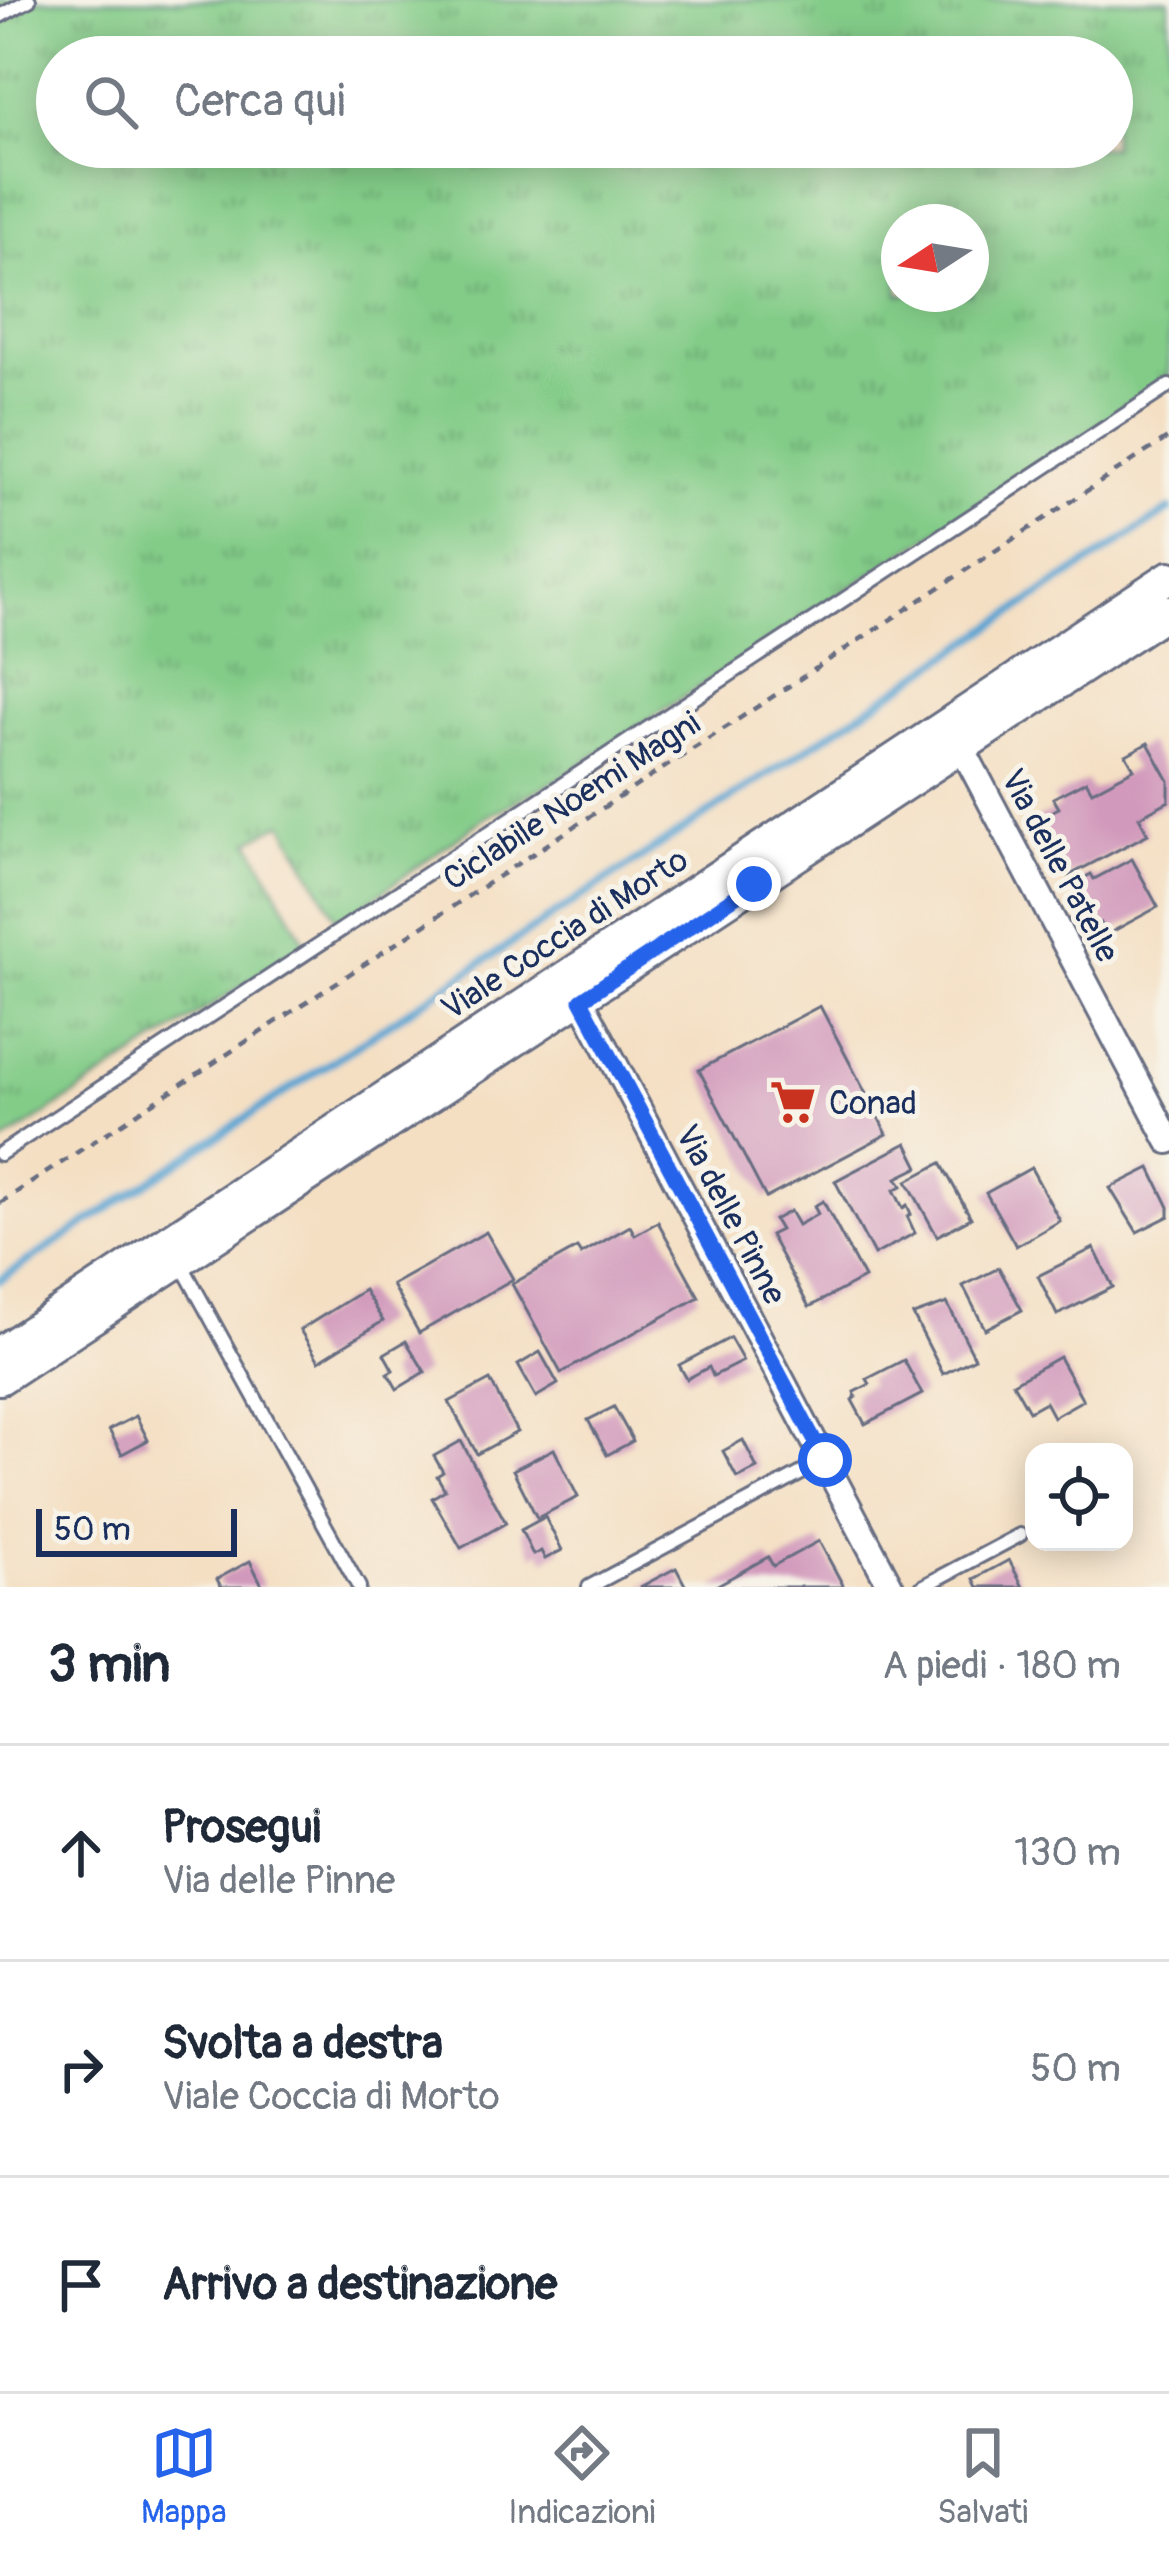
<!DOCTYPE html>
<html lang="it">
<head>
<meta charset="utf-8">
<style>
  :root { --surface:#fff; --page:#f6f6f7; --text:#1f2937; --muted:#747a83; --line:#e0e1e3; --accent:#2563eb }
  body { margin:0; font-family:Pangolin,sans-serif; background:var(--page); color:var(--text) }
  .controls { position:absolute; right:36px; bottom:36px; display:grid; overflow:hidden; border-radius:24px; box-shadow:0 6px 30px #0003 }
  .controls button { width:108px; height:108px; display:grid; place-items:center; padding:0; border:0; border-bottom:3px solid var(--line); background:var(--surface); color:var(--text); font:60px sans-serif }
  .compass { position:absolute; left:881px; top:204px; width:108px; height:108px; border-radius:50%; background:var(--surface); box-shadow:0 6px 30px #0003; rotate:258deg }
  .scale { position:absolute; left:36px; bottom:30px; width:201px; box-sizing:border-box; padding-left:12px; border:6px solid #1b2f5e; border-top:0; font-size:33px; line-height:42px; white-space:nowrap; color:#1b2f5e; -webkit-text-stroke:9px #f7f3e8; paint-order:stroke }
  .stop { position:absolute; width:36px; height:36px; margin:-27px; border:9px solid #2563eb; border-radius:50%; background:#fff }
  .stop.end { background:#2563eb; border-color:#fff; box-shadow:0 3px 12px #0008 }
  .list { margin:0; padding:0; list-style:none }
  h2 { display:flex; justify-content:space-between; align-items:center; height:156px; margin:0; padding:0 48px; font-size:51px }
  h2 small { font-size:39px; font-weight:400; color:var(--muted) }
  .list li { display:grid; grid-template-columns:78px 1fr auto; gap:36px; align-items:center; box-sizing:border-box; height:216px; padding:0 48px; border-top:3px solid var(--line) }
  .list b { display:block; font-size:45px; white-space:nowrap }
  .list p { margin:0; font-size:39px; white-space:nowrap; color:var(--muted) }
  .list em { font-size:39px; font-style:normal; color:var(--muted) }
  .icon { flex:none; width:66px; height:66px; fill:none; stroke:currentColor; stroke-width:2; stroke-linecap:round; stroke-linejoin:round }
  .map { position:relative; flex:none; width:1169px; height:1587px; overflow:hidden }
  .search { position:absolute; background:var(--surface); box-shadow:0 6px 30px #0003; left:36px; right:36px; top:36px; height:132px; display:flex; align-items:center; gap:30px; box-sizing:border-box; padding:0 42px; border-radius:66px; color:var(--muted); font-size:45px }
  .sheet { height:804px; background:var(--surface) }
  nav { display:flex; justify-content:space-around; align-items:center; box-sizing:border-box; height:168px; border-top:3px solid var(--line); background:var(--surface); font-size:33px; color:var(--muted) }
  nav a { display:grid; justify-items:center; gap:6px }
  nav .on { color:var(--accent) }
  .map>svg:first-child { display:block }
  .grass { fill:url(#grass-tufts); stroke:#4f7e73; stroke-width:3; fill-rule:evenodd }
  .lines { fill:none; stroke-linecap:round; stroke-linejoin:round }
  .stream { stroke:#5ba4d2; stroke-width:8 }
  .building { fill:#d199bb }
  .service-casing { stroke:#676d81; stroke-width:18 }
  .minor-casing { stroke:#676d81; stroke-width:30 }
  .tertiary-casing { stroke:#676d81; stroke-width:36 }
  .path { stroke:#676d81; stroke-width:4.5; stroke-dasharray:9 9; stroke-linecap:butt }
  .service { stroke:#fff; stroke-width:12 }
  .minor { stroke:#fff; stroke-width:24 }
  .tertiary { stroke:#fff; stroke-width:30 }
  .route { stroke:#2563eb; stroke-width:15 }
  .labels { text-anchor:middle; stroke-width:10; stroke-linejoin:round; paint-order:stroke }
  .street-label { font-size:33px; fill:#1b2f5e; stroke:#f7f3e8 }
  .poi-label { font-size:33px; fill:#1b2f5e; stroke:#f7f3e8; text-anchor:start }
</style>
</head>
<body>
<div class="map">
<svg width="1169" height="1587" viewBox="0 0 1169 1587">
  <defs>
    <pattern id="grass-tufts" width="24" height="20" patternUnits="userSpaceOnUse" patternTransform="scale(3)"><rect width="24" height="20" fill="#83cc88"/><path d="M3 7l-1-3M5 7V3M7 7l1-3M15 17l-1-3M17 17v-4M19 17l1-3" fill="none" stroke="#6aa672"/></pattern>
  </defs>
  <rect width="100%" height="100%" fill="#f7f3e8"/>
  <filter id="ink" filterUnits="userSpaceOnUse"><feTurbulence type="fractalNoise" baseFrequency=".00833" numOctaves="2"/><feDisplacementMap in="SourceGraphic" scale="24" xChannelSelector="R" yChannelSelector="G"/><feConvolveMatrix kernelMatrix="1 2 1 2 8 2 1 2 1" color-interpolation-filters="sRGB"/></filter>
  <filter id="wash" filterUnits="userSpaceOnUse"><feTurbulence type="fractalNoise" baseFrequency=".004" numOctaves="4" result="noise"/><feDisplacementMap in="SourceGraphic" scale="48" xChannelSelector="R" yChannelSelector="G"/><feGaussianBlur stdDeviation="2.7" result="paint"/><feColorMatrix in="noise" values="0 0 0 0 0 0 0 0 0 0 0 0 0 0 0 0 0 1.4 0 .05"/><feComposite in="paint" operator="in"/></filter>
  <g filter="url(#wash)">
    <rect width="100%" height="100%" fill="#f4dfc3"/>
    <!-- grass -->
    <path class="grass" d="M0 0H1169V379L557 780 486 817 339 923 283 823 250 841 306 944 0 1144ZM57 57H1112V147H57ZM899 222H971V294H899Z"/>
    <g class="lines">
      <!-- stream -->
      <polyline class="stream" points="0,1280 1169,510"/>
    </g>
    <g id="blocks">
      <!-- building -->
      <g class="building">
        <polygon points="1148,743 1169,781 1169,801 1139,817 1148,834 1068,876 1037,819 1059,808 1053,798 1086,781 1092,791 1134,769 1126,755"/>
        <polygon points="1132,859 1158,907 1106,935 1100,923 1093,927 1071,885 1091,874 1094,879"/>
        <polygon points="820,1006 887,1134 766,1198 699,1070"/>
        <polygon points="907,1143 919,1167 897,1178 902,1186 894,1190 903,1208 907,1205 911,1214 907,1216 915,1233 874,1255 835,1181"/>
        <polygon points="941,1163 971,1218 937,1236 907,1181"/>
        <polygon points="1031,1168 1060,1221 1016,1246 986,1193"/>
        <polygon points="1150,1168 1169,1207 1169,1216 1137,1232 1110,1188"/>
        <polygon points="823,1201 864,1278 809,1307 770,1235 780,1230 774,1220 790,1211 798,1225 818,1214 814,1206"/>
        <polygon points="658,1222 699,1297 561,1373 512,1284 577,1248 581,1254 630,1226 635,1235"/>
        <polygon points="486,1232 513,1279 419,1333 392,1285"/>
        <polygon points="1094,1248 1113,1287 1057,1315 1038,1276"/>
        <polygon points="999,1268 1022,1310 985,1329 963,1286"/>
        <polygon points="364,1290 383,1321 319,1361 300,1330"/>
        <polygon points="947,1303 975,1358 943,1374 913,1315"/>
        <polygon points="730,1338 743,1361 713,1376 709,1367 687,1379 679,1365"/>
        <polygon points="406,1341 425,1372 397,1389 388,1373 393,1370 384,1354"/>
        <polygon points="540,1352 558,1384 536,1397 518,1365"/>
        <polygon points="1059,1357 1083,1400 1053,1417 1045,1402 1029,1411 1013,1383"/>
        <polygon points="904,1360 922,1394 865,1424 852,1400 856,1397 854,1392 870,1384 867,1379"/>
        <polygon points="490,1380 517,1432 477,1454 449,1402"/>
        <polygon points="614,1407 633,1441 607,1455 588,1420"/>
        <polygon points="136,1416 148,1440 122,1454 109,1430"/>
        <polygon points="743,1440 757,1468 737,1478 723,1451"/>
        <polygon points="461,1441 506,1523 461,1548 432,1498 445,1490 437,1476 443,1472 434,1456"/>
        <polygon points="554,1449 578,1497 537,1518 513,1470"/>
        <polygon points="545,1517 562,1550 545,1559 541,1551 533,1555 521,1530"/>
        <polygon points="819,1541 844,1587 714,1587 768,1557 773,1566"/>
        <polygon points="1009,1560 1023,1587 978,1587 974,1579"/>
        <polygon points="250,1561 263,1587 221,1587 217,1579"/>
        <polygon points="676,1568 686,1587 640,1587"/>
      </g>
    </g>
  </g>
  <g filter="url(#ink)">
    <use href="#blocks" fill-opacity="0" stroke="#676d81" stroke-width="3"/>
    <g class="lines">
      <!-- service casing -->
      <g class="service-casing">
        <g id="service">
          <polyline points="0,16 29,0"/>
          <polyline points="0,1154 1169,386"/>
          <polyline points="180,1262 359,1587"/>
          <polyline points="589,1587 824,1461"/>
          <polyline points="922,1587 1020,1535"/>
        </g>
      </g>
      <!-- minor casing -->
      <g class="minor-casing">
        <g id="minor">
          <polyline points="961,746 1169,1141"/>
          <polyline points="581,1000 891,1587"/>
        </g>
      </g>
      <!-- tertiary casing -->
      <g class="tertiary-casing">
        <g id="tertiary">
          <polyline points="0,1352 1169,577"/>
          <polyline points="0,1379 1169,611"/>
        </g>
      </g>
      <!-- path -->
      <polyline class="path" points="0,1203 1169,437"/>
      <!-- service -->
      <use href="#service" class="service"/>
      <!-- minor -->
      <use href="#minor" class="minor"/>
      <!-- tertiary -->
      <use href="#tertiary" class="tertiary"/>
    </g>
  </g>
  <g class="lines" filter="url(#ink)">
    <!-- route -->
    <polyline class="route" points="754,884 581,1000 825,1460"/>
  </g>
  <!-- icons -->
  <defs>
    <g id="supermarket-bare" transform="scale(3.6)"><path d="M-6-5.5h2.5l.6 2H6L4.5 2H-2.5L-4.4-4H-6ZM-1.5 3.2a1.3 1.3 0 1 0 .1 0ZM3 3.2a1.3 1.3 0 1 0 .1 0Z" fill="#c8321e" stroke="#f7f3e8" stroke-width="2.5" paint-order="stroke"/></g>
  </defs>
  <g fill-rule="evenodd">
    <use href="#supermarket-bare" x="793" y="1102"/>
  </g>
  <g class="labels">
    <!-- street labels -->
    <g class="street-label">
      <text transform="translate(571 800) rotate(-33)" y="12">Ciclabile Noemi Magni</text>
      <text transform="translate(1061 865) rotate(62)" y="12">Via delle Patelle</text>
      <text transform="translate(564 933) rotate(-33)" y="12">Viale Coccia di Morto</text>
      <text transform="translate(732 1214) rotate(62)" y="12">Via delle Pinne</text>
    </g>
    <!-- poi labels -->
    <g class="poi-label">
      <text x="829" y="1114">Conad</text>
    </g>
  </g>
</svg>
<div class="controls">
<button><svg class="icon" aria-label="locate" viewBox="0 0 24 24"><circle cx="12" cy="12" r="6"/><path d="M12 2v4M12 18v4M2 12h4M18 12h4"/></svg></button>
</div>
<svg class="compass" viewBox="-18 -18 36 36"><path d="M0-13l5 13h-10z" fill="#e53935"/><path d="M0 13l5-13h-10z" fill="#747a83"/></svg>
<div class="scale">50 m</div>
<div class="stop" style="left:825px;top:1460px"></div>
<div class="stop end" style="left:754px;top:884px"></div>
<div class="search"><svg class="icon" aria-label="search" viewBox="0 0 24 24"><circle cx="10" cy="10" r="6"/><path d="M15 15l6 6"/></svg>Cerca qui</div>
</div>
<section class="sheet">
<h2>3 min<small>A piedi · 180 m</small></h2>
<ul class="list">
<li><svg class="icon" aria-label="ahead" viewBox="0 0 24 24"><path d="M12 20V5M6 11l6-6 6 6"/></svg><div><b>Prosegui</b><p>Via delle Pinne</p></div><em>130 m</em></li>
<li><svg class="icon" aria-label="right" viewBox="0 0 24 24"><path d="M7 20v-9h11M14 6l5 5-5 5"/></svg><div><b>Svolta a destra</b><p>Viale Coccia di Morto</p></div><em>50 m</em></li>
<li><svg class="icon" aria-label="arrive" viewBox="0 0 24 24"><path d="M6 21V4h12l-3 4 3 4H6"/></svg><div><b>Arrivo a destinazione</b></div></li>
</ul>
</section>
<nav>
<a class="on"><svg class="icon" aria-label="map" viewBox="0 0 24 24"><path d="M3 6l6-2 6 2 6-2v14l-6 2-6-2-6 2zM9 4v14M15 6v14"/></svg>Mappa</a>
<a><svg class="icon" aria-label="directions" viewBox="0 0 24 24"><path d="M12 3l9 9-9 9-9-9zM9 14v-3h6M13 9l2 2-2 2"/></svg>Indicazioni</a>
<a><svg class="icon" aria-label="saved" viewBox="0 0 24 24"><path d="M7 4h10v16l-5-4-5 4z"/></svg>Salvati</a>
</nav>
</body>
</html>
